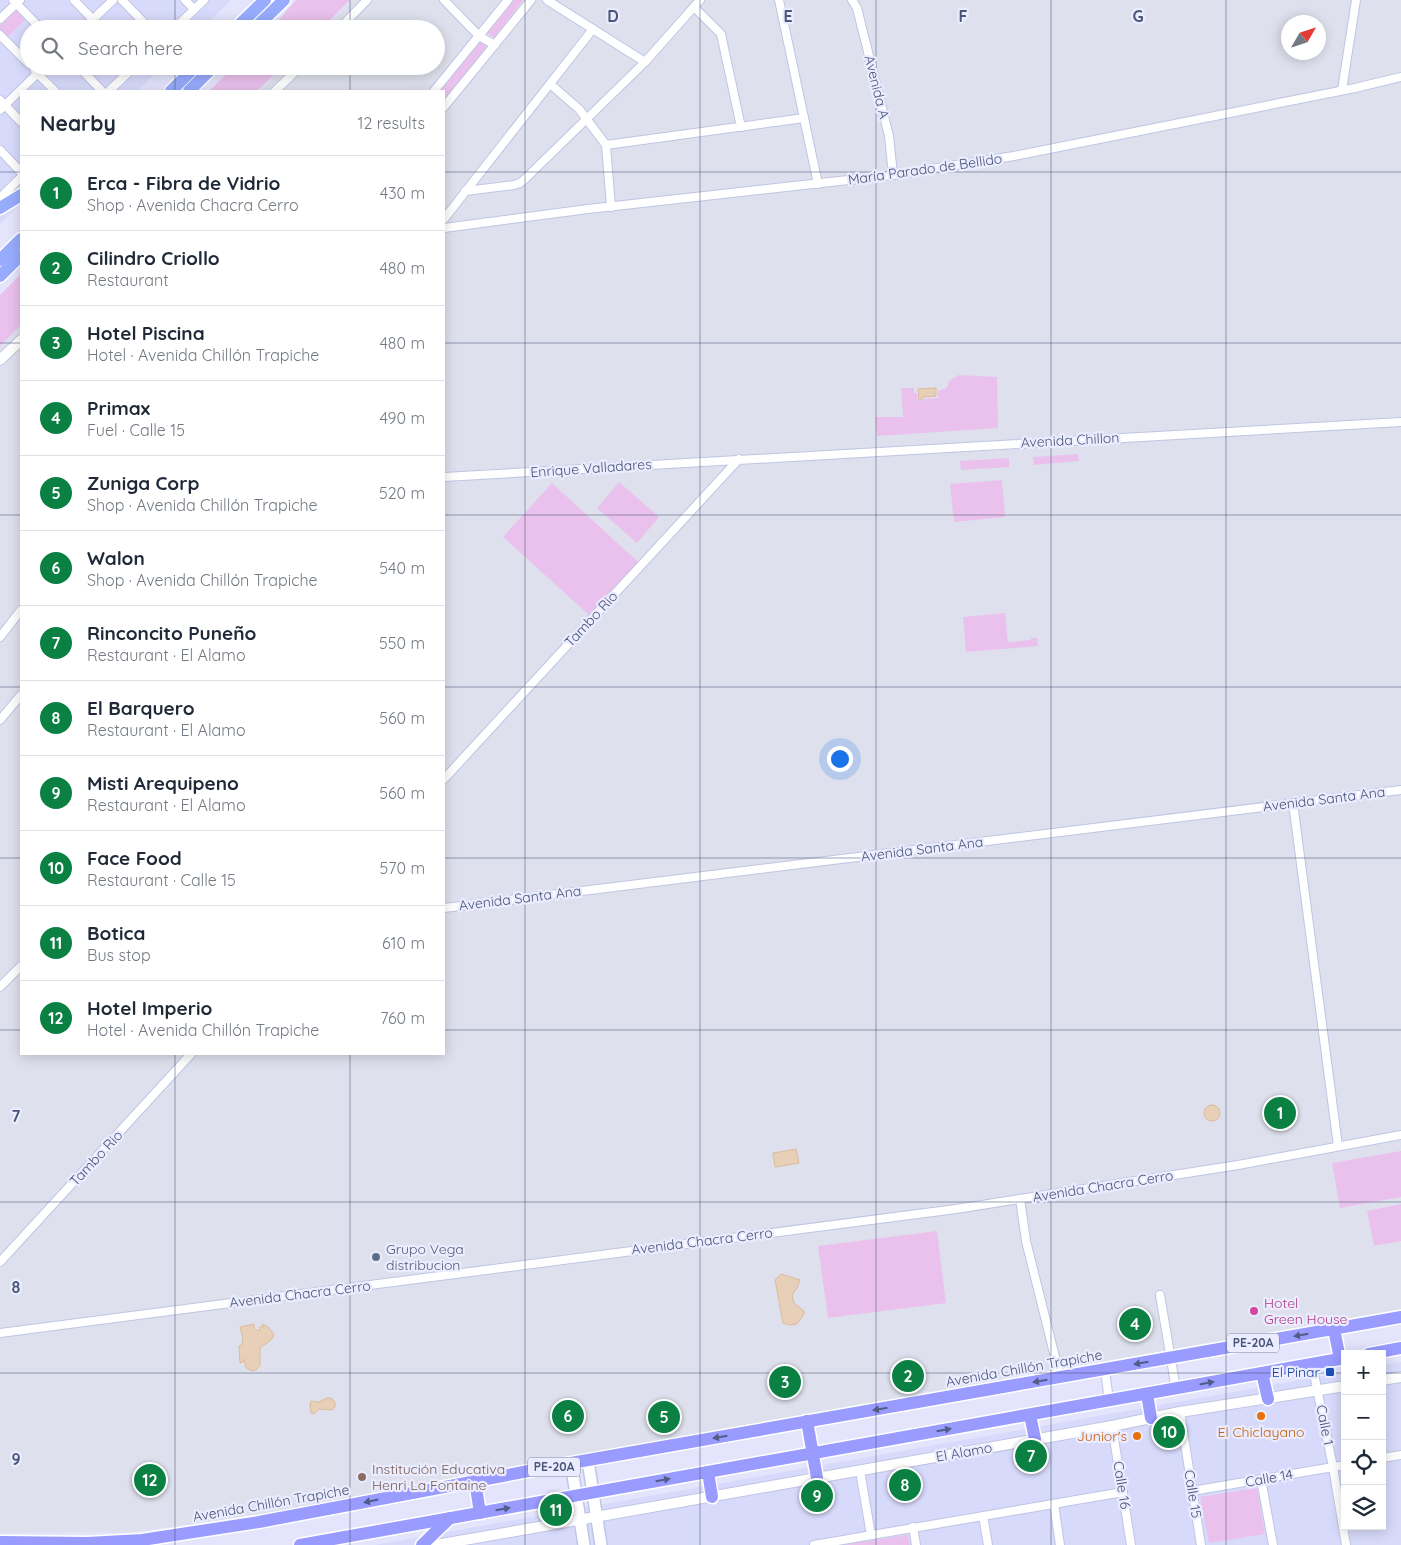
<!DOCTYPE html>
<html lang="en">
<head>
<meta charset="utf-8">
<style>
  :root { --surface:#fff; --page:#f2f2f3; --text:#1f2937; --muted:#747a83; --line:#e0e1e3; --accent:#0b8043 }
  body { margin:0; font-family:Quicksand,sans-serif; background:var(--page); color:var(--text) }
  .controls { position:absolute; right:15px; bottom:15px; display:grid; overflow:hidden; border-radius:0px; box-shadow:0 2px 12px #0003 }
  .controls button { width:45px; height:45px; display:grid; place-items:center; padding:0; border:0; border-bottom:1px solid var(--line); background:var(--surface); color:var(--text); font:25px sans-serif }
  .compass { position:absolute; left:1281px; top:15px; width:45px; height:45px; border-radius:50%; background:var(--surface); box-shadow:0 2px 12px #0003; rotate:51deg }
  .you { position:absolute; left:839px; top:758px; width:18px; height:18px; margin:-12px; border:4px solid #fff; border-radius:50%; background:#1a73e8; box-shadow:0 0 0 8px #1a73e833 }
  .badge { display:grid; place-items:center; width:32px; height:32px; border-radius:50%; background:var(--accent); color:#fff; font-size:16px; font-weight:700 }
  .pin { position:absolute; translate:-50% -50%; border:2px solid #fff; box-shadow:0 1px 5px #0006 }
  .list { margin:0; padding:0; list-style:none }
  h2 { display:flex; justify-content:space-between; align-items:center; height:65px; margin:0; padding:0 20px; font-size:21px }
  h2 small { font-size:16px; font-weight:400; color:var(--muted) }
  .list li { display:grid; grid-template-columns:32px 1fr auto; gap:15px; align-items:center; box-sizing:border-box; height:75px; padding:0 20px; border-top:1px solid var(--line) }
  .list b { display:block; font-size:19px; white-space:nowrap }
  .list p { margin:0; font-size:16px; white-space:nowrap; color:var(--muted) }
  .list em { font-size:16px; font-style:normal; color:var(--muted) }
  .icon { flex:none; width:28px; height:28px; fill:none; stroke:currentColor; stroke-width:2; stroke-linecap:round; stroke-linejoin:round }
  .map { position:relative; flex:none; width:1401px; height:1545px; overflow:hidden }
  .search { position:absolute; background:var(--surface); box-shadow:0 2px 12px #0003; left:20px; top:20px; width:425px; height:55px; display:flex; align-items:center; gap:12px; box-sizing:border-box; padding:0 18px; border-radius:28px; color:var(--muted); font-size:19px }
  .panel { position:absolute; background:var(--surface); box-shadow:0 2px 12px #0003; left:20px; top:90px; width:425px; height:965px; border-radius:0px }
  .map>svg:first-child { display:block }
  .residential { fill:#d8dafb }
  .industrial { fill:#dee1ed; fill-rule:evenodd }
  .green { fill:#eac1ec }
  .water { fill:#e8cfb7; stroke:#dbbc9c }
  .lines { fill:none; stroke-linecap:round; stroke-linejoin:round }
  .minor-casing { stroke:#bfc5e3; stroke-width:10 }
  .tertiary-casing { stroke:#bfc5e3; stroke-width:12 }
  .secondary-casing { stroke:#bec6ea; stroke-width:14 }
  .primary-casing { stroke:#fff; stroke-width:15 }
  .trunk-casing { stroke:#fff; stroke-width:15 }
  .minor { stroke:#fff; stroke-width:8 }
  .tertiary { stroke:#fff; stroke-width:10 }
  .secondary { stroke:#fff; stroke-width:11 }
  .primary { stroke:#999bff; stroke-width:12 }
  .trunk { stroke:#98acfd; stroke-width:12 }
  .oneway { fill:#505d85 }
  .grid { fill:none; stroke:#485677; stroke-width:1; stroke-opacity:0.55 }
  .service-dot { fill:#5c6f8a; stroke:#ebecff; stroke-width:2 }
  .hotel-dot { fill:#d1479c; stroke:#ebecff; stroke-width:2 }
  .transit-dot { fill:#1a4fb4; stroke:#ebecff; stroke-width:2 }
  .food-dot { fill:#e8710a; stroke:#ebecff; stroke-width:2 }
  .education-dot { fill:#8d6e63; stroke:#ebecff; stroke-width:2 }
  .labels { text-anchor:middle; stroke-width:4.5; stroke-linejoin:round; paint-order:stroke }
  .shield { fill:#ebecff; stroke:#7983a0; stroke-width:1 }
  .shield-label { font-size:12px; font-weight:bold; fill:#485677 }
  .street-label { font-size:14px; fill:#485677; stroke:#ebecff }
  .service-label { font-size:14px; fill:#4e5e75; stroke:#ebecff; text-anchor:start }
  .hotel-label { font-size:14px; fill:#b23c85; stroke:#ebecff; text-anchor:start }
  .transit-label { font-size:14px; fill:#164399; stroke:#ebecff; text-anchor:end }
  .food-label { font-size:14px; fill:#c56008; stroke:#ebecff }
  .education-label { font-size:14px; fill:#785e54; stroke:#ebecff; text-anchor:start }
  .grid-label { font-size:16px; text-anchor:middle; font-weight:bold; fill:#485677; stroke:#ebecff; stroke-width:4.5; stroke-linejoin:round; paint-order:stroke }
</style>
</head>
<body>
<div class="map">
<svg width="1401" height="1545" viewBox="0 0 1401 1545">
  <rect width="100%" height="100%" fill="#e4e5fd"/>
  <!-- residential -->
  <g class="residential">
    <polygon points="0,0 231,0 201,29 29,29 29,66 163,66 137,91 21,91 21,203 0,224"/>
    <polygon points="1401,1362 1401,1545 374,1545 1345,1372 1345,1526 1382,1526 1382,1365"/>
  </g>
  <!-- industrial -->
  <path class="industrial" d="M352 0H1401V1309L1073 1367 237 1518 133 1532 0 1533V346L21 325V1054H444V91H259L285 66H436V29H323ZM1288 22H1318V52H1288Z"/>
  <!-- green -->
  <g class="green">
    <polygon points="296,0 350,0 321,29 271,29"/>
    <polygon points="514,0 523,0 494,38 487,33"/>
    <polygon points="16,9 26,19 7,38 0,31 0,25"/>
    <polygon points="480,42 488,48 444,102 444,91 440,91"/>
    <polygon points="235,66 283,66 257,91 209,91"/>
    <polygon points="21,274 21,325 0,346 0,295"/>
    <polygon points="959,375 997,377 998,428 877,436 875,417 903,417 901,388 914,388 914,393 917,393 918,401 923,401 923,399 938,398 938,391 947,388 949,381"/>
    <polygon points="1078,454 1079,461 1034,465 1033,457"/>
    <polygon points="1009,458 1009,467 961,470 960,461"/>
    <polygon points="1002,480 1005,517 954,522 950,484"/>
    <polygon points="619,482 659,517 637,543 597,508"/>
    <polygon points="552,483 638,562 589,615 503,537"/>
    <polygon points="1005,613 1008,642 1031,640 1031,638 1037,638 1038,646 966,652 963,617"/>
    <polygon points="1401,1151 1401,1197 1340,1208 1332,1163"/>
    <polygon points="1401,1204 1401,1241 1374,1246 1367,1211"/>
    <polygon points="937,1231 946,1303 828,1318 818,1246"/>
    <polygon points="1257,1488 1265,1534 1209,1543 1200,1497"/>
    <polygon points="908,1535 910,1545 843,1545"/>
  </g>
  <!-- water -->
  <g class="water">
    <polygon points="936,388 936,396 922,397 922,400 919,400 918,389"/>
    <circle cx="1212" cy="1113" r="8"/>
    <polygon points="796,1149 799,1163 775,1167 773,1153"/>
    <polygon points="781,1274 800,1280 797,1288 792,1295 794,1303 804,1311 804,1314 797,1324 789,1325 783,1323 775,1280"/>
    <polygon points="254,1324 254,1327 258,1331 260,1330 260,1327 263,1327 262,1324 268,1327 274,1334 272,1339 260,1348 260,1365 256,1370 252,1371 246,1368 244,1359 243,1362 240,1363 239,1346 242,1344 243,1338 240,1327"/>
    <polygon points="327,1398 331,1398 335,1402 335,1407 332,1410 319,1409 314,1414 311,1413 310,1405 311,1401 319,1402"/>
  </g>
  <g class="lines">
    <!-- minor casing -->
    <g class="minor-casing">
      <g id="minor">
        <polyline points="13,0 41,29"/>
        <polyline points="74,0 102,29"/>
        <polyline points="122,0 150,29"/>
        <polyline points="185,0 194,9"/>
        <polyline points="444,0 479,36 495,45"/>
        <polyline points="547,0 645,62"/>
        <polyline points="779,0 818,184"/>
        <polyline points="852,0 857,8 889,136 893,175"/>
        <polyline points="694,7 721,34 741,127"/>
        <polyline points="0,19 20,0"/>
        <polyline points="83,29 113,0"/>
        <polyline points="174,29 204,0"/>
        <polyline points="339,29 367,0"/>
        <polyline points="0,35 29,64"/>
        <polyline points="78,66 102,91"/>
        <polyline points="35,71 55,91"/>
        <polyline points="550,84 579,109 606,145 611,207"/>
        <polyline points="1342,90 1356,0"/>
        <polyline points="109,91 135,66"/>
        <polyline points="275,91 301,66"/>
        <polyline points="434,91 508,0"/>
        <polyline points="0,100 21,122"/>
        <polyline points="444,107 531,0"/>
        <polyline points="0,110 45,66"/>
        <polyline points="606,145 804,118"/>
        <polyline points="0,150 21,172"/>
        <polyline points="465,191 514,185 520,183 526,178 645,62 700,0"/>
        <polyline points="0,198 21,177"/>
        <polyline points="444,219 593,29"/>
        <polyline points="444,228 588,209 893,175 1014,156 1355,88 1401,77"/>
        <polyline points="444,477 1401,422"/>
        <polyline points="0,637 21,610"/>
        <polyline points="0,720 21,695"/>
        <polyline points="444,779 739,459"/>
        <polyline points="1293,803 1338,1146"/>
        <polyline points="444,908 1401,790"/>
        <polyline points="0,987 21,966"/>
        <polyline points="1020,1199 1026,1241 1060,1377"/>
        <polyline points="0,1262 191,1054"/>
        <polyline points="1160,1295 1176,1389"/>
        <polyline points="0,1333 956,1209 1238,1165 1401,1135"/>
        <polyline points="1312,1364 1333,1467 1346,1545"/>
        <polyline points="1105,1370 1109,1401"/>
        <polyline points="1180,1412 1201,1545"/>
        <polyline points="1112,1426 1131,1545"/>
        <polyline points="1382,1458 1401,1455"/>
        <polyline points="860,1471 871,1535"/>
        <polyline points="1261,1479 1273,1545"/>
        <polyline points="1192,1491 1345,1465"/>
        <polyline points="1054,1504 1060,1545"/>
        <polyline points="983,1516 988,1545"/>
        <polyline points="913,1527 916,1545"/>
        <polyline points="814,1545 1123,1492"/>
      </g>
    </g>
    <!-- tertiary casing -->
    <g class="tertiary-casing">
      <g id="tertiary">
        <polyline points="0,360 21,340"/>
        <polyline points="1382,1380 1401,1377"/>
        <polyline points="436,1545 1112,1426 1180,1412 1345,1386"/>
      </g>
    </g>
    <!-- secondary casing -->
    <g class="secondary-casing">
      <g id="secondary">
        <polyline points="588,1461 601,1545"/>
        <polyline points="571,1463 584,1545"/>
      </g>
    </g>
    <!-- primary casing -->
    <g class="primary-casing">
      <g id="primary">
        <polyline points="1334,1329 1340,1359"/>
        <polyline points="1369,1354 1401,1348"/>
        <polyline points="1262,1373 1268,1399"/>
        <polyline points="1147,1394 1151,1418"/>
        <polyline points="1030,1415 1035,1439"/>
        <polyline points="807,1421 817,1478"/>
        <polyline points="708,1472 712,1497"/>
        <polyline points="475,1481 480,1513"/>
        <polyline points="0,1542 87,1543 142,1540 259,1522 571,1463 1401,1317"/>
        <polyline points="300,1545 1345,1358"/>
        <polyline points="422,1545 450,1518"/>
      </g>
    </g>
    <!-- trunk casing -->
    <g class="trunk-casing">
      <g id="trunk">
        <polyline points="235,29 265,0"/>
        <polyline points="254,29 284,0"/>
        <polyline points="171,91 196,66"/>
        <polyline points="189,91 214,66"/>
        <polyline points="0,208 21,195"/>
        <polyline points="0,260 21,239"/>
        <polyline points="0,276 21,255"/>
      </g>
    </g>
    <!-- minor -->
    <use href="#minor" class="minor"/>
    <!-- tertiary -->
    <use href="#tertiary" class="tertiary"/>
    <!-- secondary -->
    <use href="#secondary" class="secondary"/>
    <!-- primary -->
    <use href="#primary" class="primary"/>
    <!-- trunk -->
    <use href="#trunk" class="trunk"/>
  </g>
  <!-- one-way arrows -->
  <defs><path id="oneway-solid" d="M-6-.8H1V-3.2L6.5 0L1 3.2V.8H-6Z" transform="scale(1.25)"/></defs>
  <g class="oneway">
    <use href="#oneway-solid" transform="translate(1301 1335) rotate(170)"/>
    <use href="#oneway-solid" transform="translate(1141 1363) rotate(170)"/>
    <use href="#oneway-solid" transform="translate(1040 1381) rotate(170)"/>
    <use href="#oneway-solid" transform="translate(1207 1383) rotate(-11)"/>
    <use href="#oneway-solid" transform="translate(880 1409) rotate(170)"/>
    <use href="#oneway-solid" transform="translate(944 1430) rotate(-10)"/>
    <use href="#oneway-solid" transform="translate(720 1437) rotate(170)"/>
    <use href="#oneway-solid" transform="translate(663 1480) rotate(-10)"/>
    <use href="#oneway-solid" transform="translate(371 1501) rotate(168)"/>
    <use href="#oneway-solid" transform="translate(503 1509) rotate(-10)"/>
  </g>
  <!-- grid -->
  <path class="grid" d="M175 0V29M350 0V29M525 0V1545M700 0V1545M876 0V1545M1051 0V1545M1226 0V1545M175 66V91M350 66V91M0 172H21M444 172H1401M0 343H21M444 343H1401M0 515H21M444 515H1401M0 687H21M444 687H1401M0 858H21M444 858H1401M0 1030H21M444 1030H1401M175 1054V1545M350 1054V1545M0 1202H1401M0 1373H1345M1382 1373H1401"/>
  <!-- markers -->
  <circle class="service-dot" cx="376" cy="1257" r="5"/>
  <circle class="hotel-dot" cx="1254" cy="1311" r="5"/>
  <rect class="transit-dot" x="1325" y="1367" width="10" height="10" rx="2.5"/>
  <g class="food-dot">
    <circle cx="1261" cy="1416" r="5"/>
    <circle cx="1137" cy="1436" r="5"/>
  </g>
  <circle class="education-dot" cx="362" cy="1477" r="5"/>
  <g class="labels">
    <!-- shield labels -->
    <g class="shield">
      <rect x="1227" y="1333.5" width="52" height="19" rx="4"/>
      <rect x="528" y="1457.5" width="52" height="19" rx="4"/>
    </g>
    <g class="shield-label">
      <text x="1253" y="1347">PE-20A</text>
      <text x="554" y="1471">PE-20A</text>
    </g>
    <!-- street labels -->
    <g class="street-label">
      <text transform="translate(877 87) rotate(76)" y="5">Avenida A</text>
      <text transform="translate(925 169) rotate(-8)" y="5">María Parado de Bellido</text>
      <text transform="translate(1070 440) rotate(-3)" y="5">Avenida Chillon</text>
      <text transform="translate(591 468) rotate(-4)" y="5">Enrique Valladares</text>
      <text transform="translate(591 619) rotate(-47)" y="5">Tambo Rio</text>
      <text transform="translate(1324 799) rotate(-7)" y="5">Avenida Santa Ana</text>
      <text transform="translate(922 849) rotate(-7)" y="5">Avenida Santa Ana</text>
      <text transform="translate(520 898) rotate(-7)" y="5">Avenida Santa Ana</text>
      <text transform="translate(96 1158) rotate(-47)" y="5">Tambo Rio</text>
      <text transform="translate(1103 1186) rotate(-9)" y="5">Avenida Chacra Cerro</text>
      <text transform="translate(702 1241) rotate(-7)" y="5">Avenida Chacra Cerro</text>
      <text transform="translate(300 1294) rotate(-7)" y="5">Avenida Chacra Cerro</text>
      <text transform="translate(1024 1368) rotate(-10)" y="5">Avenida Chillón Trapiche</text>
      <text transform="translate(1325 1425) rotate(79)" y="5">Calle 1</text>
      <text transform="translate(964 1452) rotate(-10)" y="5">El Alamo</text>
      <text transform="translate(1269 1478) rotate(-10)" y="5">Calle 14</text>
      <text transform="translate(1122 1485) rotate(81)" y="5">Calle 16</text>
      <text transform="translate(1193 1494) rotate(81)" y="5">Calle 15</text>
      <text transform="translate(271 1503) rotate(-10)" y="5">Avenida Chillón Trapiche</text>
    </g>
    <!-- service labels -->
    <g class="service-label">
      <text x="386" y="1254">Grupo Vega<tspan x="386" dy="16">distribucion</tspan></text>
    </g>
    <!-- hotel labels -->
    <g class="hotel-label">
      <text x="1264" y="1308">Hotel<tspan x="1264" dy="16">Green House</tspan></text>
    </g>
    <!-- transit labels -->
    <g class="transit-label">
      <text x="1320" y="1377">El Pinar</text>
    </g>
    <!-- food labels -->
    <g class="food-label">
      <text x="1261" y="1437">El Chiclayano</text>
      <text x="1127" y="1441" text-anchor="end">Junior's</text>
    </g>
    <!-- education labels -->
    <g class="education-label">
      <text x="372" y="1474">Institución Educativa<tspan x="372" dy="16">Henri La Fontaine</tspan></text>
    </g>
  </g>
  <g class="grid-label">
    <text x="613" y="22">D</text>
    <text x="788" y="22">E</text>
    <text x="963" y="22">F</text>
    <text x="1138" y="22">G</text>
    <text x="16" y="1122">7</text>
    <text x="16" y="1293">8</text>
    <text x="16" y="1465">9</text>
  </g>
</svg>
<div class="controls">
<button>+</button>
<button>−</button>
<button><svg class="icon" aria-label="locate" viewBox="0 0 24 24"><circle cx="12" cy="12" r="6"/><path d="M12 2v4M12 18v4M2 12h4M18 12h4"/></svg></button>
<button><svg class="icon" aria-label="layers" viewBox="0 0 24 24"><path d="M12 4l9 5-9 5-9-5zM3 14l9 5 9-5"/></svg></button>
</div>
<svg class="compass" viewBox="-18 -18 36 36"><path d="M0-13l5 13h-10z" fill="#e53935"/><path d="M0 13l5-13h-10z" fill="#747a83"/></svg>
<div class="you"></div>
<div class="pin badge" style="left:1280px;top:1113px">1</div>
<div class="pin badge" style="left:908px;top:1376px">2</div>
<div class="pin badge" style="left:785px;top:1382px">3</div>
<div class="pin badge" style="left:1135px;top:1324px">4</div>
<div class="pin badge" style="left:664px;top:1417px">5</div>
<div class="pin badge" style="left:568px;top:1416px">6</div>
<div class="pin badge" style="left:1031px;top:1456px">7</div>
<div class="pin badge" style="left:905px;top:1485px">8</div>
<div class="pin badge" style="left:817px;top:1496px">9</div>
<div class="pin badge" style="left:1169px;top:1432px">10</div>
<div class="pin badge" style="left:556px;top:1510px">11</div>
<div class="pin badge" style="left:150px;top:1480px">12</div>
<div class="search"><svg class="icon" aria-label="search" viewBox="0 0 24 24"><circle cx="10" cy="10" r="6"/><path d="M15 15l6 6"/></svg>Search here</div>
<section class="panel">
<h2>Nearby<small>12 results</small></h2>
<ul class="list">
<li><span class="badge">1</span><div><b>Erca - Fibra de Vidrio</b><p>Shop · Avenida Chacra Cerro</p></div><em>430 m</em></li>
<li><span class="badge">2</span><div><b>Cilindro Criollo</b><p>Restaurant</p></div><em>480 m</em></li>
<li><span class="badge">3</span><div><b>Hotel Piscina</b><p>Hotel · Avenida Chillón Trapiche</p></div><em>480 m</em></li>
<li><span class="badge">4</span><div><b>Primax</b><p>Fuel · Calle 15</p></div><em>490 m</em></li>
<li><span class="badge">5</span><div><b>Zuniga Corp</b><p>Shop · Avenida Chillón Trapiche</p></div><em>520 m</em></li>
<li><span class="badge">6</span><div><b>Walon</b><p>Shop · Avenida Chillón Trapiche</p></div><em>540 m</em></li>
<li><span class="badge">7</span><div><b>Rinconcito Puneño</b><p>Restaurant · El Alamo</p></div><em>550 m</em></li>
<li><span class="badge">8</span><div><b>El Barquero</b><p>Restaurant · El Alamo</p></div><em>560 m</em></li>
<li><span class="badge">9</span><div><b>Misti Arequipeno</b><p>Restaurant · El Alamo</p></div><em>560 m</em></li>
<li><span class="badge">10</span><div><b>Face Food</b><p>Restaurant · Calle 15</p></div><em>570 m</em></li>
<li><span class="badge">11</span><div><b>Botica</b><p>Bus stop</p></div><em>610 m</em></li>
<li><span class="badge">12</span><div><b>Hotel Imperio</b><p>Hotel · Avenida Chillón Trapiche</p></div><em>760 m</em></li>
</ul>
</section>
</div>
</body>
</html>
